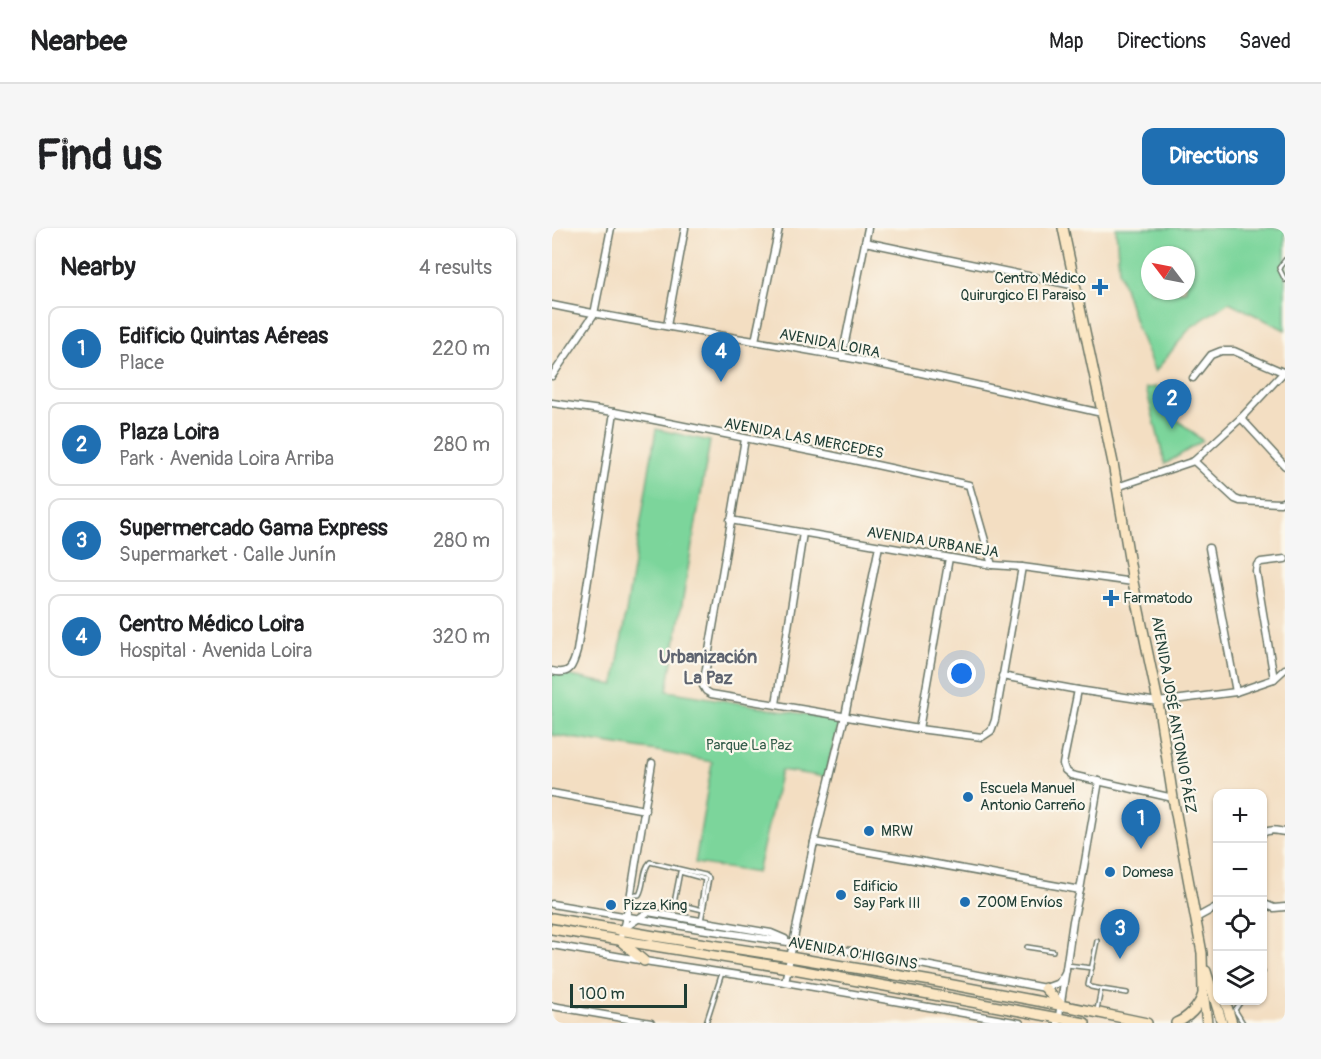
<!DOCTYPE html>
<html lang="en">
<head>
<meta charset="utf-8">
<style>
  :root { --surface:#fff; --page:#f6f6f6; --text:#202124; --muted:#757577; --line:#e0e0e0; --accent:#1f6fb2 }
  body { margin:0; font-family:Pangolin,sans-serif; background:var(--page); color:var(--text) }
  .controls { position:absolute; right:18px; bottom:18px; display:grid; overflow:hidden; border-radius:12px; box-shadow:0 2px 4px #0004 }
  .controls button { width:54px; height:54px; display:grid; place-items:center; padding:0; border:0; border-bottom:2px solid var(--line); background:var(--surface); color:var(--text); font:30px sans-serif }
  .compass { position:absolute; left:589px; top:18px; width:54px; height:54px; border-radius:50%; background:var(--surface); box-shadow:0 2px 4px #0004; rotate:302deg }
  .scale { position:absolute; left:18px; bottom:15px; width:117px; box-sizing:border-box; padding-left:6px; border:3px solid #1f3d34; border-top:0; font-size:16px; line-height:21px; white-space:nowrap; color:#1f3d34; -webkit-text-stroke:4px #fbf7ec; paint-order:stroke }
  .you { position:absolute; left:410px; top:446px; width:21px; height:21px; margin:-15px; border:4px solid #fff; border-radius:50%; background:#1a73e8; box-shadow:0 0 0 9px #1a73e833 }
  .badge { display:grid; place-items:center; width:39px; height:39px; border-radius:50%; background:var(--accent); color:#fff; font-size:20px; font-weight:700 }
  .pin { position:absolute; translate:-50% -50px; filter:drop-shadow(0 2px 3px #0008) }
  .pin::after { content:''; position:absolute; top:32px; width:21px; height:18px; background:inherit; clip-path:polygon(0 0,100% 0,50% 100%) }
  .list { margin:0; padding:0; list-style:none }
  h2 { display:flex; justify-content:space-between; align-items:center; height:78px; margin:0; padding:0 24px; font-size:26px }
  h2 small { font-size:20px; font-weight:400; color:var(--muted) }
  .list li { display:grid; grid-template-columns:39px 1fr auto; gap:18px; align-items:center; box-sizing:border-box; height:84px; margin:0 12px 12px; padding:0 12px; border:2px solid var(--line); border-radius:12px }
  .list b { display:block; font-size:22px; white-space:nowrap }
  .list p { margin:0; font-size:20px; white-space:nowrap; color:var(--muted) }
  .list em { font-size:20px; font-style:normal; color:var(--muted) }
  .icon { flex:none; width:33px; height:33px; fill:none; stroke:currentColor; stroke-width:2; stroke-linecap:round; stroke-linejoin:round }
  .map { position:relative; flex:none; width:733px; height:795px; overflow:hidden; border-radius:12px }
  header { display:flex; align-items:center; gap:36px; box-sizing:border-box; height:84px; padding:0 30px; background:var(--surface); border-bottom:2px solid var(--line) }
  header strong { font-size:28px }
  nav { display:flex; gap:33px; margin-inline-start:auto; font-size:21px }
  .intro { display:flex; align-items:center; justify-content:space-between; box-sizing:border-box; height:144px; padding:0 36px }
  h1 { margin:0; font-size:42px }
  .button { padding:15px 27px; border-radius:12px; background:var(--accent); color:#fff; font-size:21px; font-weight:700 }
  main { display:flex; gap:36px; padding:0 36px }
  aside { flex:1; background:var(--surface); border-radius:12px; box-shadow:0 2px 4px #0004 }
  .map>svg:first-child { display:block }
  .green { fill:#7cd59b; stroke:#4e8968; stroke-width:1.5; fill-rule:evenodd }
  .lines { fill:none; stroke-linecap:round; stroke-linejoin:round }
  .lane-casing { stroke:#697566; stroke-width:6 }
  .street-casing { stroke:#697566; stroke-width:9 }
  .secondary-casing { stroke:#697566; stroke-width:12 }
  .lane { stroke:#fff; stroke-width:3 }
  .street { stroke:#fff; stroke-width:6 }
  .secondary { stroke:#fbe6c3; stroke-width:9 }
  .poi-dot { fill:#1f6fb2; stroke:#fbf7ec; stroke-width:2 }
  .labels { text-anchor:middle; stroke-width:4.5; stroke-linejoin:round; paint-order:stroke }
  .poi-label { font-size:15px; fill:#1f3d34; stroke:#fbf7ec; text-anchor:start }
  .street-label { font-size:15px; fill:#1f3d34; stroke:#fbf7ec }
  .park-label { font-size:15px; fill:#325b49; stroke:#fbf7ec }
  .quarter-label { font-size:18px; font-weight:bold; fill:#5e6470; stroke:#fbf7ec }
</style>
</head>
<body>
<header>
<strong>Nearbee</strong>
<nav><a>Map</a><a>Directions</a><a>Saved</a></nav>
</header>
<div class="intro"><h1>Find us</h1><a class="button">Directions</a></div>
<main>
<aside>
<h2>Nearby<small>4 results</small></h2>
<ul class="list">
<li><span class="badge">1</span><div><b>Edificio Quintas Aéreas</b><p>Place</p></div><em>220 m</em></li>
<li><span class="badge">2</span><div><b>Plaza Loira</b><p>Park · Avenida Loira Arriba</p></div><em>280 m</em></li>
<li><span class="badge">3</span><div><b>Supermercado Gama Express</b><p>Supermarket · Calle Junín</p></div><em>280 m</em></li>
<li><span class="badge">4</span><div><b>Centro Médico Loira</b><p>Hospital · Avenida Loira</p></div><em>320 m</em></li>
</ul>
</aside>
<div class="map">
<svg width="733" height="795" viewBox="0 0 733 795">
  <rect width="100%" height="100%" fill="#fbf7ec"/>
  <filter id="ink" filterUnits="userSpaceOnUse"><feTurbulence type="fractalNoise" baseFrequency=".0167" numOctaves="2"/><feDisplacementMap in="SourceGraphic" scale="12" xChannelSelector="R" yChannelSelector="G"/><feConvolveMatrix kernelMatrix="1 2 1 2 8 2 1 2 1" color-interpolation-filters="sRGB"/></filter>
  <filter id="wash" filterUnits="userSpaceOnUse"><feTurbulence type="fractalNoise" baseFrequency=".008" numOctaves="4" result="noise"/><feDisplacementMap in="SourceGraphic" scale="24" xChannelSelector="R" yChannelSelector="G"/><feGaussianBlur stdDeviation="1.35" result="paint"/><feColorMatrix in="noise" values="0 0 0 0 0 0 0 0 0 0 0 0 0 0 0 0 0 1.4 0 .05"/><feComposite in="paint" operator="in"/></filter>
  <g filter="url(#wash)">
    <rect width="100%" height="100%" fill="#f3dec2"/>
    <!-- green -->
    <g class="green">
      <path d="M564 0H733V102L677 74 638 100 603 144 584 97 567 43ZM598 27H634V63H598Z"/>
      <polygon points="605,159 612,181 651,213 613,236 594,160"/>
      <polygon points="104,201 158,213 115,463 288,492 273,549 229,542 205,645 143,635 160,534 105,523 0,507 0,444 62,457"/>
    </g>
  </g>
  <g filter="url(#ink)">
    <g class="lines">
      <!-- lane casing -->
      <g class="lane-casing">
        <g id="lane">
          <polyline points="733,32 727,40 733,52"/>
          <polygon points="128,644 153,651 149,676 151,682 122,675"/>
          <path d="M79 667H87C93 657 90 642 98 634L153 647 157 650 149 693"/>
          <polyline points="545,713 536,757 539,759 549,761"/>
          <polyline points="475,719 501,723"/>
          <polyline points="515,737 540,740"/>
          <polyline points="710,745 711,744"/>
          <polyline points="690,772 683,782 691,795"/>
          <polyline points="545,782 549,761 575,765"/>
          <polyline points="154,795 170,745"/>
        </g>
      </g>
      <!-- street casing -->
      <g class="street-casing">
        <g id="street">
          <polyline points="313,14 524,58"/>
          <path d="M0 77C95 97 192 110 287 128 375 145 462 166 550 185"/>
          <polyline points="115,98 133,0"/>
          <polyline points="203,113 227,0"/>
          <polyline points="290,129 316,0"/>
          <polyline points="0,148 42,86 59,0"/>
          <polyline points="641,150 659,127 669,123 682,123 733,145"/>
          <polyline points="0,175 62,184 278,227 417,257 440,337"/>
          <polyline points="689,190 733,238"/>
          <polyline points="193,211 151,458 154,463 159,466 367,501 430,509 439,503 443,492 470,339"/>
          <polyline points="642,233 683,271 688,273 728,275 733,273"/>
          <polyline points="565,259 642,233 689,190 732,144"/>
          <polyline points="178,292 440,337 470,339 581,354"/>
          <polyline points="657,320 684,464"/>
          <path d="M0 443C18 448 21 438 25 423L62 184"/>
          <polyline points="450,448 526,462 606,474 684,464 722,451 733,441"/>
          <polyline points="722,451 704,343 705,337 709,334 733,331"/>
          <polyline points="526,462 511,536 513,542 519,547 621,570"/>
          <polyline points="224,476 251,305"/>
          <polyline points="367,501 397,330"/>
          <polyline points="0,565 93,582"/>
          <path d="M710 606C716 600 726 603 733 604"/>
          <polyline points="262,614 528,662"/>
          <polyline points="710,675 722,680 733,679"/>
          <polyline points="0,676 148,701 311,725 493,760 507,755 514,743"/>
          <polyline points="644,690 666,678"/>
          <polyline points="71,701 96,684 219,705 233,711"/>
          <polyline points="68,713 77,677 100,535"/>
          <polyline points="0,717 99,734 233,754 468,795"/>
          <polyline points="233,754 262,614 293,488 327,318"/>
          <polyline points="0,778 99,795"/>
          <polyline points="506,795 521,693 528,662 547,553"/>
        </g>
      </g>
      <!-- secondary casing -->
      <g class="secondary-casing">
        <g id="secondary">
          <polyline points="511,0 561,235 581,354 606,474 621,570 650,725 651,763 655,795"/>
          <polyline points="0,690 102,708 238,729 385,754 523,780 595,795"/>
          <polyline points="0,701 236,740 533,795"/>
          <polyline points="70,714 92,733"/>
          <polyline points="654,743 670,795"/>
          <polyline points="493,760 509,777"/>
          <polyline points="673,772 680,795"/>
          <path d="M624 795C636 790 647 779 651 766"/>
        </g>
      </g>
      <!-- lane -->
      <use href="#lane" class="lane"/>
      <!-- street -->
      <use href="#street" class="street"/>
      <!-- secondary -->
      <use href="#secondary" class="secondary"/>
    </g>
  </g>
  <!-- markers -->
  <g class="poi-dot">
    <path d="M545 50h6v6h6v6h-6v6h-6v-6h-6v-6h6z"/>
    <path d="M556 361h6v6h6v6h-6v6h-6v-6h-6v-6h6z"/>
    <circle cx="416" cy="569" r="6"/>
    <circle cx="317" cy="603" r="6"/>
    <circle cx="558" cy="644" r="6"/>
    <circle cx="289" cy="667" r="6"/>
    <circle cx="413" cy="674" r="6"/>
    <circle cx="59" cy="677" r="6"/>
  </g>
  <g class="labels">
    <!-- poi labels -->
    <g class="poi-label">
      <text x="534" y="55" text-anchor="end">Centro Médico<tspan x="534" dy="17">Quirurgico El Paraiso</tspan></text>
      <text x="571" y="375">Farmatodo</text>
      <text x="428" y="565">Escuela Manuel<tspan x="428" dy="17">Antonio Carreño</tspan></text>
      <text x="329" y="608">MRW</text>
      <text x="570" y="649">Domesa</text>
      <text x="301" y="663">Edificio<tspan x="301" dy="17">Say Park III</tspan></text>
      <text x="425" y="679">ZOOM Envíos</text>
      <text x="71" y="682">Pizza King</text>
    </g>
    <!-- street labels -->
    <g class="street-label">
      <text transform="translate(278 115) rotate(11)" y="5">AVENIDA LOIRA</text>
      <text transform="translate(252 210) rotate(11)" y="5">AVENIDA LAS MERCEDES</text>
      <text transform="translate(381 314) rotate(9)" y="5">AVENIDA URBANEJA</text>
      <text transform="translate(622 487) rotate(80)" y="5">AVENIDA JOSÉ ANTONIO PÁEZ</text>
      <text transform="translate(301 725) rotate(10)" y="5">AVENIDA O'HIGGINS</text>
    </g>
    <!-- park labels -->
    <g class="park-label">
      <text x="197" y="522">Parque La Paz</text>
    </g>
    <!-- quarter labels -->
    <g class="quarter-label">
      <text x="156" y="435">Urbanización<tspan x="156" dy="21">La Paz</tspan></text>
    </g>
  </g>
</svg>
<div class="controls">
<button>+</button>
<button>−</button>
<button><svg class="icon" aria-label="locate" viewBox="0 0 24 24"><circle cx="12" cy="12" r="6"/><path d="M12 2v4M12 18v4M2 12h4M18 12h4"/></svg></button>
<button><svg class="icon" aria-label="layers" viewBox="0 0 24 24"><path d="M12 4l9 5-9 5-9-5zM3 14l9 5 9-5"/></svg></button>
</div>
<svg class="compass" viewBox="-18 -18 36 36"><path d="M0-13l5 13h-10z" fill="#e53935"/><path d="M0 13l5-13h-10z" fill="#757577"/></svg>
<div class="scale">100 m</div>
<div class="you"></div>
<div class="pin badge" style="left:589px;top:621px">1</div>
<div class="pin badge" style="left:620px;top:201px">2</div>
<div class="pin badge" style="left:568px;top:731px">3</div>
<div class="pin badge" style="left:169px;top:154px">4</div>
</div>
</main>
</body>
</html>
